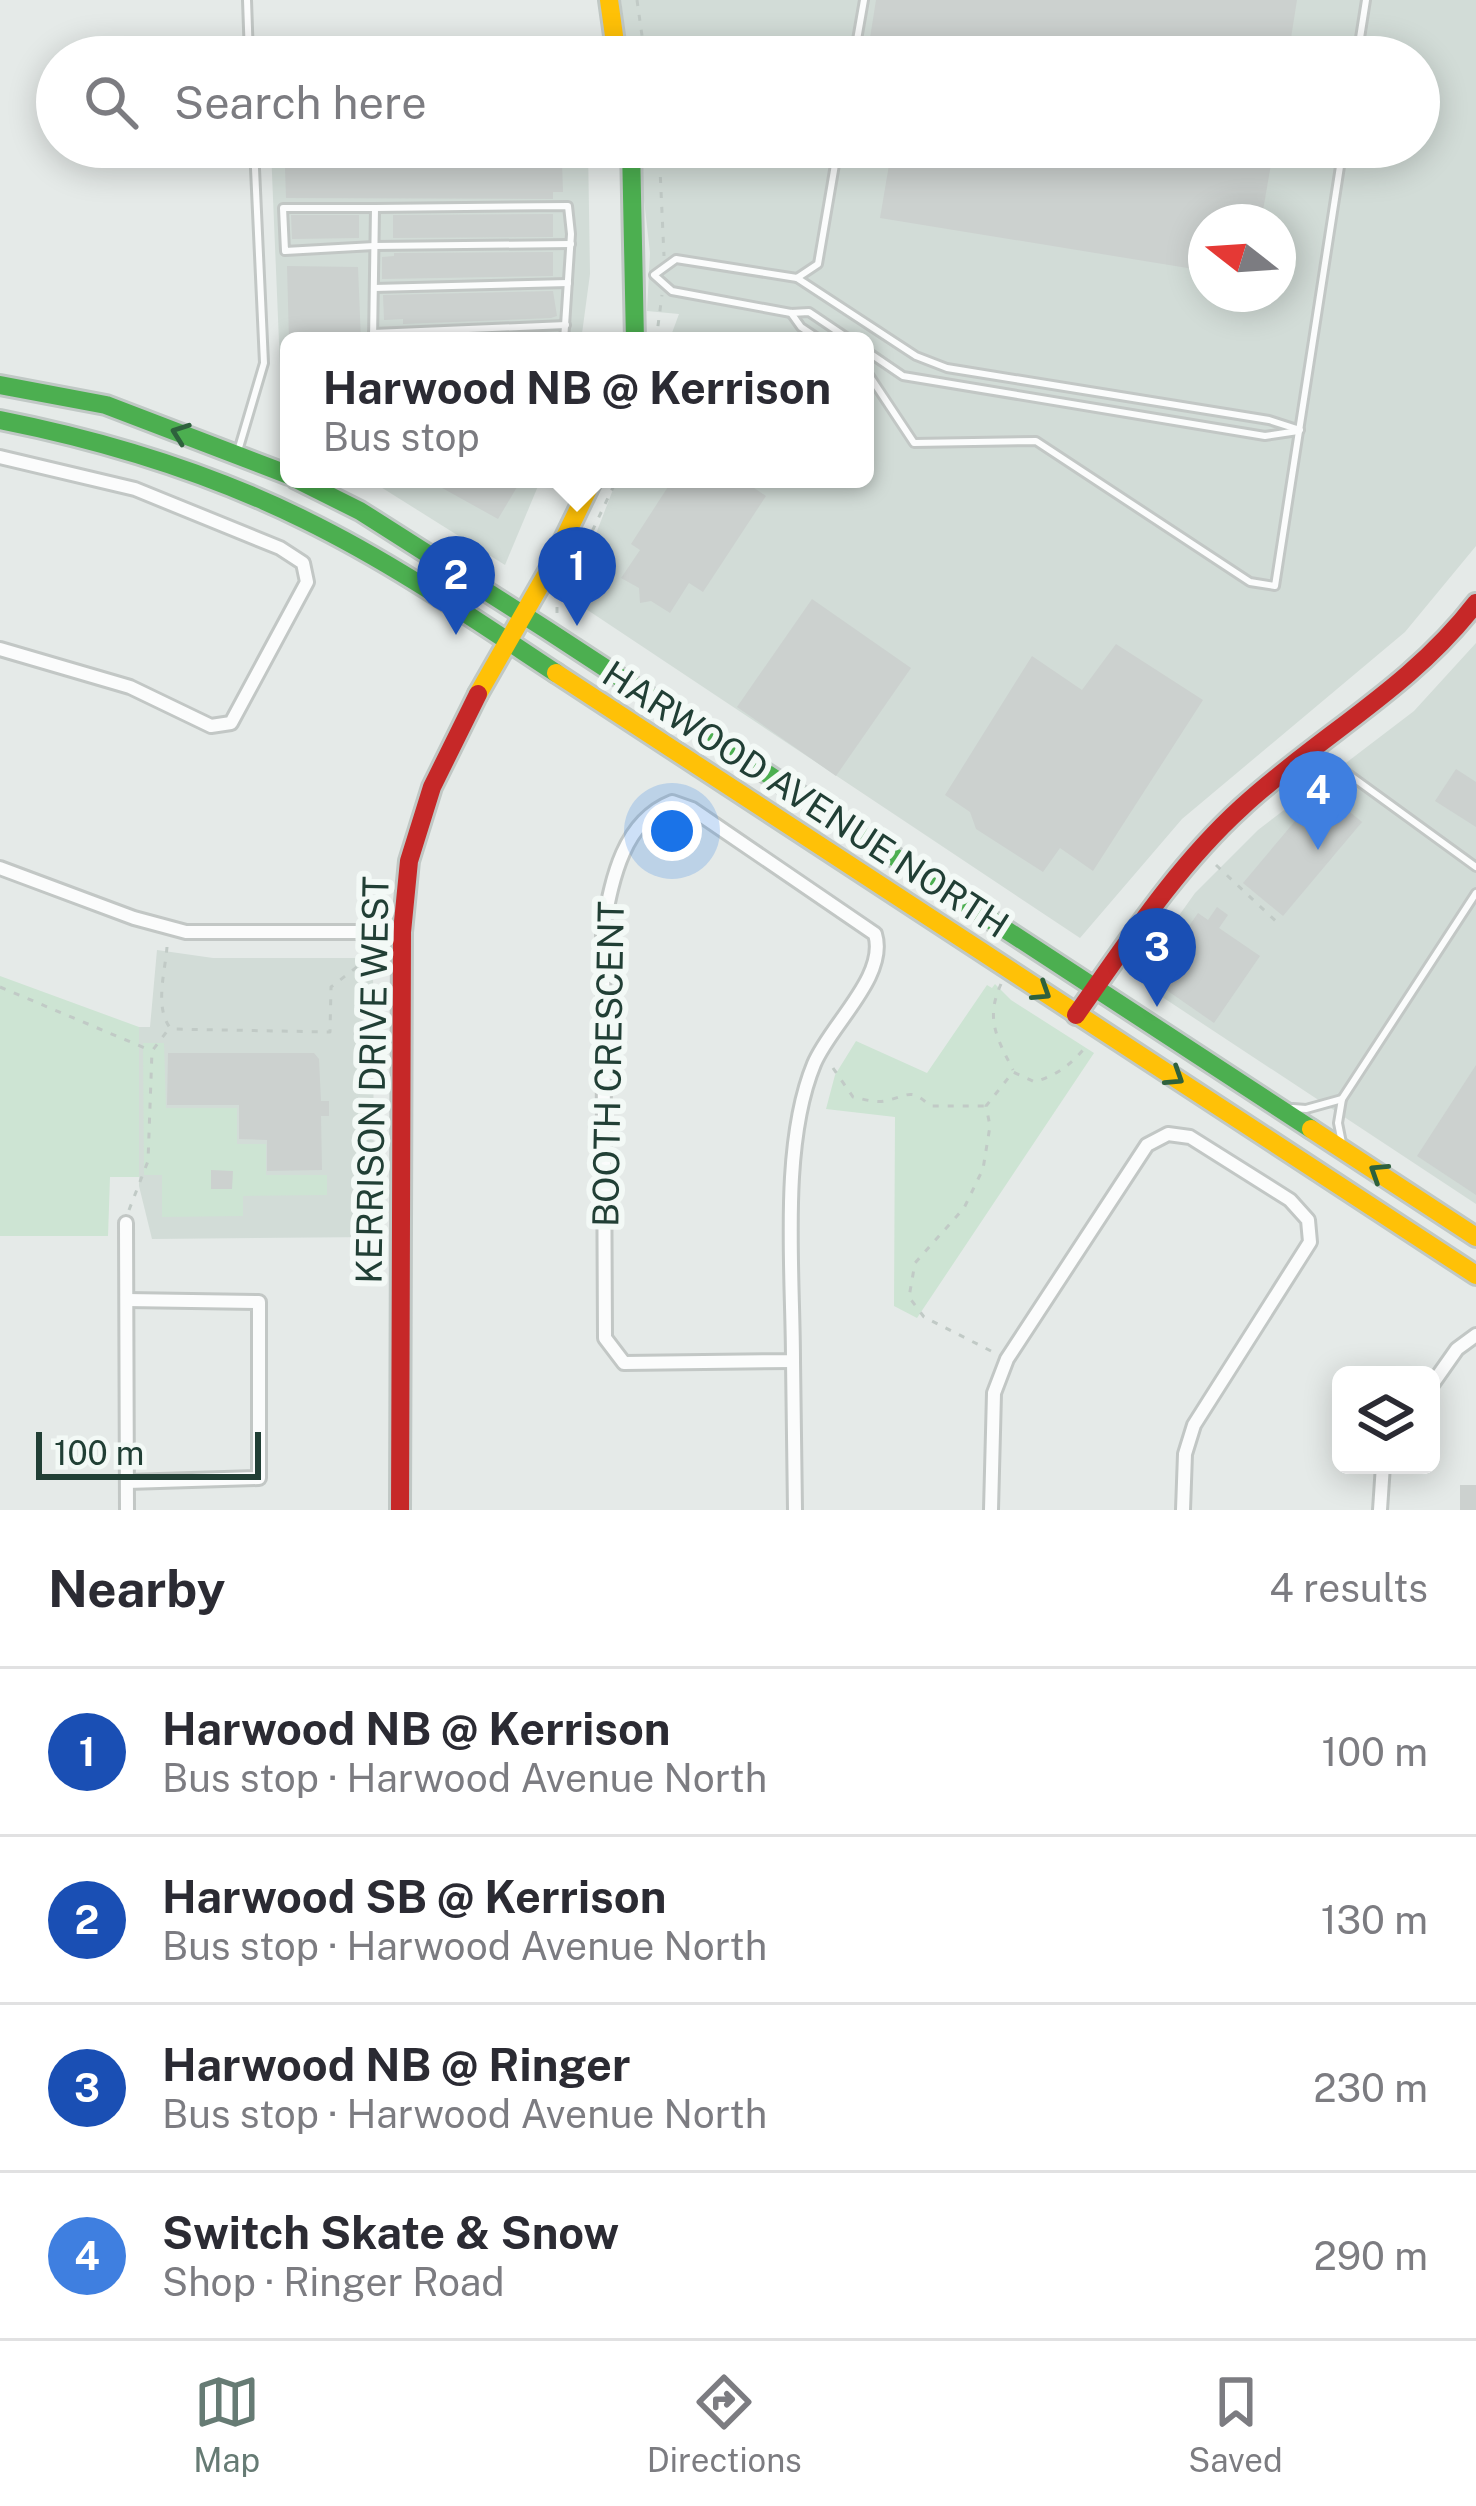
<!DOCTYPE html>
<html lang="en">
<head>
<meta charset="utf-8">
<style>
  :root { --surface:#fff; --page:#f2f2f3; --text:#2b2b33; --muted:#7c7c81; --line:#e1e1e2; --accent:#667b74 }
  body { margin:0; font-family:"Public Sans",sans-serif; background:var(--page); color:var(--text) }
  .controls { position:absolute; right:36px; bottom:36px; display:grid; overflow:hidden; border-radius:18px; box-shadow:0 6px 30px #0003 }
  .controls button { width:108px; height:108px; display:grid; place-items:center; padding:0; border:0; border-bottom:3px solid var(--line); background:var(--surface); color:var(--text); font:60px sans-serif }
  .compass { position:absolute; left:1188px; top:204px; width:108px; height:108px; border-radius:50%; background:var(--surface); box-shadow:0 6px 30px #0003; rotate:287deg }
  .scale { position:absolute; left:36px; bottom:30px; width:225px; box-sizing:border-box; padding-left:12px; border:6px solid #213f35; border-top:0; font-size:33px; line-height:42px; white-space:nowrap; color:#213f35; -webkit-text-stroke:9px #f3f9f6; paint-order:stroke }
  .you { position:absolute; left:672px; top:831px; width:42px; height:42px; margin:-30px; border:9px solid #fff; border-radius:50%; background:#1a73e8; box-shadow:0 0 0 18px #1a73e833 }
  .badge { display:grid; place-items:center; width:78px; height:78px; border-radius:50%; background:var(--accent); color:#fff; font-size:39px; font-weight:700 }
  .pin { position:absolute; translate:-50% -99px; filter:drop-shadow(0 3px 6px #0008) }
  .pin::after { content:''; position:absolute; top:63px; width:42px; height:36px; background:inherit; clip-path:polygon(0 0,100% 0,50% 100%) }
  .popup { position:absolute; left:280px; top:332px; width:594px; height:156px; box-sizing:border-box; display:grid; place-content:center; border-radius:18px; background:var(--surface); filter:drop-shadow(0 3px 9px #0005); font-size:39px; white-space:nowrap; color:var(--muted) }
  .popup b { font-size:45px; color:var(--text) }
  .popup::after { content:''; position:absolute; left:50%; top:100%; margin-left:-24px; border:24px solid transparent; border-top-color:var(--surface) }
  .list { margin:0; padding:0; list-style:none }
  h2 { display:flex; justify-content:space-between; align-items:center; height:156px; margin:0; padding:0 48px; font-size:51px }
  h2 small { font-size:39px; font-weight:400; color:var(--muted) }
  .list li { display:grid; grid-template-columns:78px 1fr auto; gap:36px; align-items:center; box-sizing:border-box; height:168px; padding:0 48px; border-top:3px solid var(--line) }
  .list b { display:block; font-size:45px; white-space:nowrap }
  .list p { margin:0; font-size:39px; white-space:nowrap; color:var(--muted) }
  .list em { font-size:39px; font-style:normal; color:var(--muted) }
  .icon { flex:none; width:66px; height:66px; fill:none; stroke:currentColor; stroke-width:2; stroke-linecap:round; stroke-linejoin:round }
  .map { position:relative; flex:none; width:1476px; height:1510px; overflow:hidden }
  .search { position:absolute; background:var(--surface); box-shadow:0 6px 30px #0003; left:36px; right:36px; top:36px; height:132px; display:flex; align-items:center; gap:30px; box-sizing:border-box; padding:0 42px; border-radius:66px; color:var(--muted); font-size:45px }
  .sheet { height:828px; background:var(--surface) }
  nav { display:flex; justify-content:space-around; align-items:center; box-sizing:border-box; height:168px; border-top:3px solid var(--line); background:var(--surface); font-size:33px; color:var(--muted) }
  nav a { display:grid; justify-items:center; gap:6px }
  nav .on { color:var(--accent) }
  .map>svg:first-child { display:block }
  .built { fill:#d2dcd7; fill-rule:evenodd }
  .green { fill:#cde4d3 }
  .building { fill:#ccd1cf }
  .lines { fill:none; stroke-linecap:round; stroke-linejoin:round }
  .lane-casing { stroke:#c2c7c5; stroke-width:12 }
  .street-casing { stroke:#c2c7c5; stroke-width:18 }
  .fast-casing { stroke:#c0c8c5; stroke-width:24 }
  .slow-casing { stroke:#c0c8c5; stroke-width:24 }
  .jam-casing { stroke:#c0c8c5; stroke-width:24 }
  .path { stroke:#c1cac6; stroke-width:3; stroke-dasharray:6 9; stroke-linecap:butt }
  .lane { stroke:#fbfcfc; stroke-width:6 }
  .street { stroke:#fbfcfc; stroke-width:12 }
  .fast { stroke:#4caf50; stroke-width:18 }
  .slow { stroke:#ffc107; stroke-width:18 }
  .jam { stroke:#c62828; stroke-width:18 }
  .oneway { stroke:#2e613d }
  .labels { text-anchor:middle; stroke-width:12; stroke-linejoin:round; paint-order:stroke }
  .street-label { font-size:36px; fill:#213f35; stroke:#f3f9f6 }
</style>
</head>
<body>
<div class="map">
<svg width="1476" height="1510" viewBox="0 0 1476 1510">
  <rect width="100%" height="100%" fill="#e5eae8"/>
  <!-- built -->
  <g class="built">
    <path d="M621 0H1476V546L1405 632 1182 819 1080 938 571 599 617 479H865V341H669L679 314 647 311 650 253 638 147H1419V57H628ZM1206 222H1278V294H1206Z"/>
    <polygon points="365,147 588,147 590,274 581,341 289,341 289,441 283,438 271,150"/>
    <polygon points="368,479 541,479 505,565"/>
    <polygon points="1476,643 1476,1204 1141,983 1148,959 1195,893 1258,830 1414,711"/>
    <polygon points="157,950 213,958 373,958 374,1237 152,1239 139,1186 139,1027 150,1027"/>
  </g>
  <!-- green -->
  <g class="green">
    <polygon points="0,976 139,1027 139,1177 110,1177 108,1236 0,1236"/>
    <polygon points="995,984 1011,1000 1094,1053 917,1318 894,1306 895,1117 826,1109 835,1075 856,1041 927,1073 987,985 992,988"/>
    <polygon points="143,1043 164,1043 166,1108 237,1108 237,1144 266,1144 266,1175 327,1175 327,1195 243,1196 243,1216 162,1217 162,1175 144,1175"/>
  </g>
  <!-- building -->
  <g class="building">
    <polygon points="876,0 1297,0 1288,57 867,57"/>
    <polygon points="892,147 1274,147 1261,222 1206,222 1206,271 880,218"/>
    <polygon points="562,162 563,192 553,192 553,199 286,198 285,168"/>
    <polygon points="553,214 553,237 393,238 393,215"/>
    <polygon points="291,215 359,215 359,238 292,239"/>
    <polygon points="553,252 553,276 382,279 382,257 394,256 394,253"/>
    <polygon points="287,266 358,267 361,341 289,341"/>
    <polygon points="553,291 557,316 551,318 403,324 403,319 384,320 383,295"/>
    <polygon points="551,333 552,341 404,341 404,339"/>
    <polygon points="426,479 503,479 517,487 498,519"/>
    <polygon points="673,479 741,479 766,496 703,592 689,583 670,613 651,601 640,603 639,588 621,578 640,550 631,544"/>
    <polygon points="812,599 911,668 836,776 737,707"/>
    <polygon points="1116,644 1203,700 1093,871 1060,848 1043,872 976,829 970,812 945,795 1032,656 1082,690"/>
    <polygon points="1456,769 1476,782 1476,827 1435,801"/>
    <polygon points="1322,789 1362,822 1283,916 1243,883"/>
    <polygon points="1217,907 1228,915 1219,928 1260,956 1214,1023 1152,980 1198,913 1208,920"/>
    <polygon points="168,1053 314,1053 319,1059 321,1101 329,1101 329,1116 321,1116 322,1170 267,1171 267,1140 239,1139 239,1105 167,1105"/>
    <polygon points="1476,1065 1476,1195 1417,1156"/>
    <polygon points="211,1170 233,1171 232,1189 211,1189"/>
    <rect x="1460" y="1485" width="16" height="25"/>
  </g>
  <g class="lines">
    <!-- lane casing -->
    <g class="lane-casing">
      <g id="lane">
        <polyline points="247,0 249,57"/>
        <polyline points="854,57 864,0"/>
        <polyline points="1357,57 1366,0"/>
        <polyline points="838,147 818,264 797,278 676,259 654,275 672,291 791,313 809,312 852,341"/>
        <polyline points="375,208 283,208 285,251 374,246 571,244"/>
        <polyline points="797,278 916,356 947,368 1269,420 1300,430"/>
        <polyline points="374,288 568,283"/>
        <polyline points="791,313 801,327 822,341"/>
        <polyline points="373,333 566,325"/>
        <polyline points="373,341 375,208 568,206 571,234 564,341"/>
        <polyline points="865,350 903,376 1265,436 1298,431"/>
        <polyline points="865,369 914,443 1036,441 1250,582 1275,586 1343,147"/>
        <polyline points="238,451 264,363 254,147"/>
        <polyline points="1318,752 1476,867"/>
        <polyline points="1293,1108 1306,1109 1342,1099"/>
        <polyline points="1342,1143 1338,1123 1342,1099 1476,893"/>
      </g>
    </g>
    <!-- street casing -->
    <g class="street-casing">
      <g id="street">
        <polyline points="0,457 135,489 280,548 303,563 307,582 231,723 211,726 130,687 0,649"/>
        <path d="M672 802 692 809 875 934C888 976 830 1025 814 1064 780 1146 793 1272 793 1361L624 1363 605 1338 603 928C612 881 622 822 672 802Z"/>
        <polyline points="0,868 134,918 186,932 402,932"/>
        <polyline points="126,1223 127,1510"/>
        <polyline points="793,1361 795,1510"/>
        <polyline points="1431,1386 1457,1349 1476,1335"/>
        <polyline points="127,1482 259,1478 259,1302 127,1300"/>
        <polyline points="991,1510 994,1393 1007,1359 1147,1145 1168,1134 1190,1137 1290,1200 1308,1220 1310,1242 1194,1425 1185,1454 1183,1510"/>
        <polyline points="1380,1510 1383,1465"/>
      </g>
    </g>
    <!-- fast casing -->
    <g class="fast-casing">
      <g id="fast">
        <polyline points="631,147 635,341"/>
        <polyline points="0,385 106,405 289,475"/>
        <path d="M0 420C106 441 208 472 305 520 393 563 474 619 556 673"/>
        <polyline points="296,479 360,511 547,630 1311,1129"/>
      </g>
    </g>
    <!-- slow casing -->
    <g class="slow-casing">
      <g id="slow">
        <polyline points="609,0 617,57"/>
        <polyline points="556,673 1476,1275"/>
        <polyline points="478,694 550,568 593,479"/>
        <polyline points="1311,1129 1476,1237"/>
      </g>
    </g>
    <!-- jam casing -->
    <g class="jam-casing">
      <g id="jam">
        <path d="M1076 1015C1127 943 1176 867 1242 807 1319 736 1411 688 1476 603"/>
        <polyline points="400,1510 402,932 409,861 432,787 478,694"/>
      </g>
    </g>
    <!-- path -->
    <g class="path">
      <polyline points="637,0 645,57"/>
      <polyline points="659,147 664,256"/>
      <polyline points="656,341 662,295"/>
      <polyline points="557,613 557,605 617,479"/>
      <polyline points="1216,865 1281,926"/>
      <path d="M167 947C165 973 154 1008 171 1029L330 1032 331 987 375 953"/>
      <path d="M1001 984C985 1019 997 1038 1013 1070"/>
      <polyline points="0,987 152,1051"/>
      <path d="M833 1068 853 1097C863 1099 875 1103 885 1101 908 1096 911 1087 930 1106H985"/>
      <polyline points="129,1210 148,1161 152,1051 168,1030"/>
      <path d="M991 1351 924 1317 909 1297 915 1263 964 1208 983 1169 990 1126 986 1106 1013 1072 1035 1082C1059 1074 1072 1064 1088 1044"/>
    </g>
    <!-- lane -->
    <use href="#lane" class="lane"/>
    <!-- street -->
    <use href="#street" class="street"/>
    <!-- fast -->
    <use href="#fast" class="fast"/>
    <!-- slow -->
    <use href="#slow" class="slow"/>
    <!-- jam -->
    <use href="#jam" class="jam"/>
  </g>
  <!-- one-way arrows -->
  <defs><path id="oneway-chevron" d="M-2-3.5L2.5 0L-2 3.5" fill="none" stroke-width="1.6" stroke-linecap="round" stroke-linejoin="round" transform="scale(3)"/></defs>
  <g class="oneway">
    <use href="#oneway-chevron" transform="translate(180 433) rotate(-160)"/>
    <use href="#oneway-chevron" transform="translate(1042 992) rotate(33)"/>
    <use href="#oneway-chevron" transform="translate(1175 1077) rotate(33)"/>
    <use href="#oneway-chevron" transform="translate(1378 1172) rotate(-147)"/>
  </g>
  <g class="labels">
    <!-- street labels -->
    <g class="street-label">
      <text transform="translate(806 799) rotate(33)" y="13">HARWOOD AVENUE NORTH</text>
      <text transform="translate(608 1064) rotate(-89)" y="13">BOOTH CRESCENT</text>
      <text transform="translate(372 1080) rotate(-89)" y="13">KERRISON DRIVE WEST</text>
    </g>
  </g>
</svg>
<div class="controls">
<button><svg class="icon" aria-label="layers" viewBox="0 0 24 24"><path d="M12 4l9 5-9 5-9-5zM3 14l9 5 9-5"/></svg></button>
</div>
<svg class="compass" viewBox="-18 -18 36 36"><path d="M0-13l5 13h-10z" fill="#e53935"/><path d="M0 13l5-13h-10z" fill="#7c7c81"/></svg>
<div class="scale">100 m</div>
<div class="you"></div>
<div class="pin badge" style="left:577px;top:626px;background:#1a4fb4">1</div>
<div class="popup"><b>Harwood NB @ Kerrison</b>Bus stop</div>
<div class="pin badge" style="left:456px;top:635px;background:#1a4fb4">2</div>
<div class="pin badge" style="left:1157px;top:1007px;background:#1a4fb4">3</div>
<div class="pin badge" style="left:1318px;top:850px;background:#3f7fe0">4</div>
<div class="search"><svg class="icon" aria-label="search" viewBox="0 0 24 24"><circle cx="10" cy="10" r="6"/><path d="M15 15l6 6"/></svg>Search here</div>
</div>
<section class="sheet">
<h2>Nearby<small>4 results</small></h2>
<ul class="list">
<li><span class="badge" style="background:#1a4fb4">1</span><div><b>Harwood NB @ Kerrison</b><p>Bus stop · Harwood Avenue North</p></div><em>100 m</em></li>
<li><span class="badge" style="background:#1a4fb4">2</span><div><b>Harwood SB @ Kerrison</b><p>Bus stop · Harwood Avenue North</p></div><em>130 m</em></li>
<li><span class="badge" style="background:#1a4fb4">3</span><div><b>Harwood NB @ Ringer</b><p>Bus stop · Harwood Avenue North</p></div><em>230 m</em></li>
<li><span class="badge" style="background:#3f7fe0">4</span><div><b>Switch Skate &amp; Snow</b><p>Shop · Ringer Road</p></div><em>290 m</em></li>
</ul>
</section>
<nav>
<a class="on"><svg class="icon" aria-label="map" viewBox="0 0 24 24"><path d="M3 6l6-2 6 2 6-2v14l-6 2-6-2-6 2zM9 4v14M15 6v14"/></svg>Map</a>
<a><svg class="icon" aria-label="directions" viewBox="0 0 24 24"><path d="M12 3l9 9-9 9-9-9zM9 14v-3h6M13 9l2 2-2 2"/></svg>Directions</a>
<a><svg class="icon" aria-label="saved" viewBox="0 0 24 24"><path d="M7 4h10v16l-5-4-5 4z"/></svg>Saved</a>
</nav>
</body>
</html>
